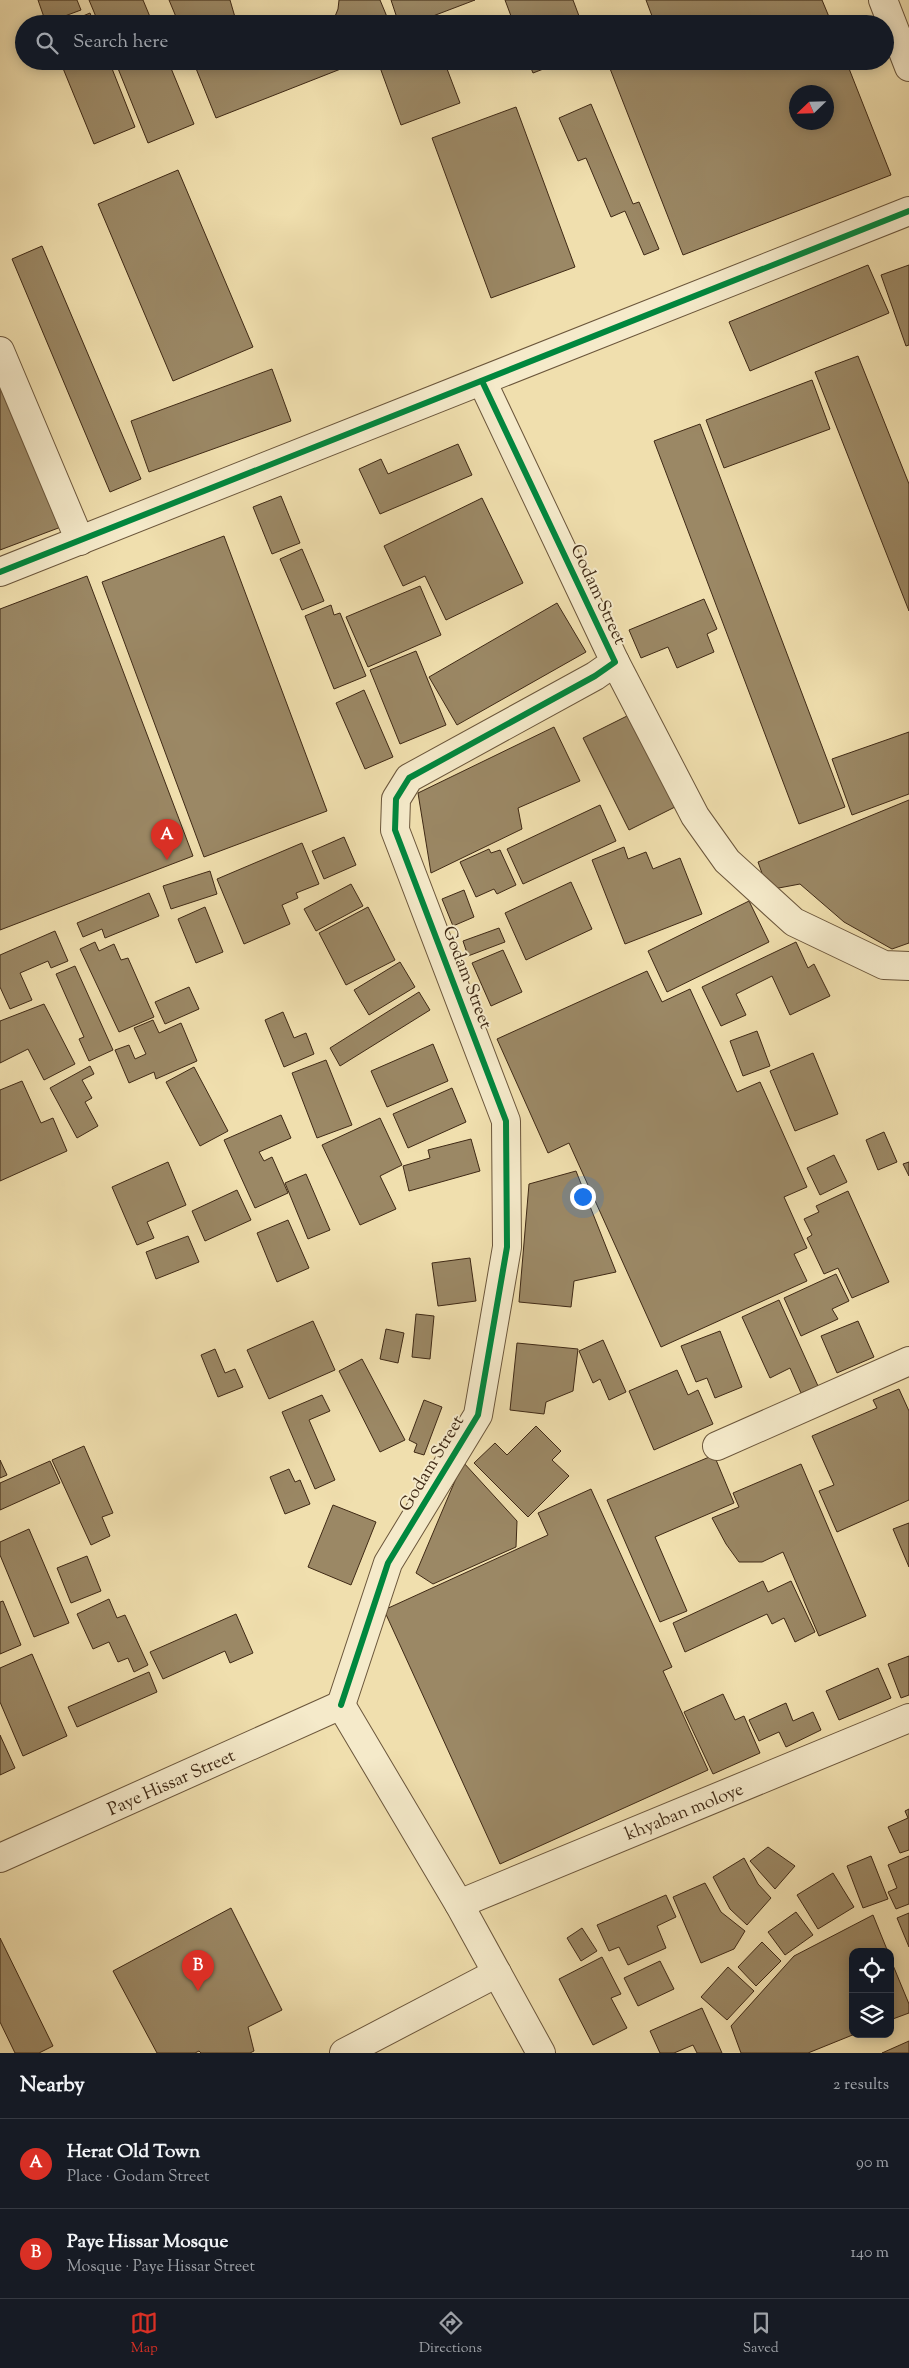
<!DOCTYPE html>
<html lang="en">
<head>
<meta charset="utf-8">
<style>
  :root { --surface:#171b24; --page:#20242c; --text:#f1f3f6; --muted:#9ea1a6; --line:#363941; --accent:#d93025 }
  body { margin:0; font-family:"Sorts Mill Goudy",serif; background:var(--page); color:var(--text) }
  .controls { position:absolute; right:15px; bottom:15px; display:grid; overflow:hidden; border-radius:10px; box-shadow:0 2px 12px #0003 }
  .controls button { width:45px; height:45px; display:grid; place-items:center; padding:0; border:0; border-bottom:1px solid var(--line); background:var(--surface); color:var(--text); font:25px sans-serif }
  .compass { position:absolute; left:789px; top:85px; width:45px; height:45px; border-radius:50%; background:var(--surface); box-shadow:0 2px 12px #0003; rotate:247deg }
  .you { position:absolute; left:582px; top:1196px; width:18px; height:18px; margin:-12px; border:4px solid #fff; border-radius:50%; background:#1a73e8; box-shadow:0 0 0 8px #1a73e833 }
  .badge { display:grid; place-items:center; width:32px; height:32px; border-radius:50%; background:var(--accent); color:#fff; font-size:16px; font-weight:700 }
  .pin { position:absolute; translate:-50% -41px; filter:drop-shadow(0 1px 2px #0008) }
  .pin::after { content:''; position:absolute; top:26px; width:18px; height:15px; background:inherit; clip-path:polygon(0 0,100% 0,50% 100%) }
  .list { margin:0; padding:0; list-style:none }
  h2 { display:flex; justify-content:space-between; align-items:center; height:65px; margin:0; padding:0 20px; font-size:21px }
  h2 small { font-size:16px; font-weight:400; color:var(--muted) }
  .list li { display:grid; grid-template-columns:32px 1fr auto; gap:15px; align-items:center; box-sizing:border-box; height:90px; padding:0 20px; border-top:1px solid var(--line) }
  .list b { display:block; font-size:19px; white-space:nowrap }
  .list p { margin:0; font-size:16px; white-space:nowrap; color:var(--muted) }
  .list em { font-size:16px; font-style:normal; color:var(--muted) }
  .icon { flex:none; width:28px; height:28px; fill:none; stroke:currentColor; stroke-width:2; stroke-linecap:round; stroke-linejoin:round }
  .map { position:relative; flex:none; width:909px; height:2053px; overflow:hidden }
  .search { position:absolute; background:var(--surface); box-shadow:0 2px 12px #0003; left:15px; right:15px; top:15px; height:55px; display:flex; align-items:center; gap:12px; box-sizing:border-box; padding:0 18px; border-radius:28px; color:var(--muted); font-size:19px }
  .sheet { height:245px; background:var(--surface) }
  nav { display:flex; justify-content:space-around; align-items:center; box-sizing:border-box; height:70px; border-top:1px solid var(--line); background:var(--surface); font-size:14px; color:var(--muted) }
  nav a { display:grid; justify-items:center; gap:2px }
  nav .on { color:var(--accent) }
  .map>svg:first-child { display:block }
  .building { fill:#9b8865; stroke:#3f2915; fill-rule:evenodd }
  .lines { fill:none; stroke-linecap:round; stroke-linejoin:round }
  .minor-casing { stroke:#6b563b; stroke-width:30 }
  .tertiary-casing { stroke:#6b563b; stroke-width:30 }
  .minor { stroke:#f5eaca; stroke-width:28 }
  .tertiary { stroke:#f5eaca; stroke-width:28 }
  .cycleway-casing { stroke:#f5eaca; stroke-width:9 }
  .cycleway { stroke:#00873e; stroke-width:6 }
  .labels { text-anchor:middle; stroke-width:4; stroke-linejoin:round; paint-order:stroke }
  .street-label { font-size:18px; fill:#3f2915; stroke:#f5eaca }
</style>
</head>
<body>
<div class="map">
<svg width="909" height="2053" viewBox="0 0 909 2053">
  <rect width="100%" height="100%" fill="#f0dfae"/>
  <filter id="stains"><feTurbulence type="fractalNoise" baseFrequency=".004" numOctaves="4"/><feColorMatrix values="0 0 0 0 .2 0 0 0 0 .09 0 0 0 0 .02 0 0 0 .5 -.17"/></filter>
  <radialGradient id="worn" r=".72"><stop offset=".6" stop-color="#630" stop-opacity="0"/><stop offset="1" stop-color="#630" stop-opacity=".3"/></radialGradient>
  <!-- building -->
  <g class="building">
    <polygon points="38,0 77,0 81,10 46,23"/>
    <polygon points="89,0 143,0 153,24 99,24"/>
    <polygon points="169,0 230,0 237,24 179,24"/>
    <polygon points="339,0 380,0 390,24 332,24 338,9"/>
    <polygon points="391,0 475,0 412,24 399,24"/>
    <polygon points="505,0 573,0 582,24 514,24"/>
    <polygon points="646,0 822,0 832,24 655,24"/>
    <polygon points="90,13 94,24 64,24"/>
    <polygon points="60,61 109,61 135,127 94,144"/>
    <polygon points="115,61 168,61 194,124 148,143"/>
    <polygon points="193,61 361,61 216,118"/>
    <polygon points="380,61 444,61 460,103 401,125 378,62"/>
    <polygon points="528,61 564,61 533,73"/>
    <path d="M607 61H846L891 175 683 255ZM796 92H826V122H796Z"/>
    <polygon points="591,104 633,204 639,202 659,249 644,255 625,211 611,217 586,158 578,161 559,118"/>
    <polygon points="516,107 575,267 491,298 432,138"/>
    <polygon points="178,170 253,347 173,381 98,204"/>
    <polygon points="42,246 141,479 110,492 12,259"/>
    <polygon points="868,265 889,313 750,371 729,322"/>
    <polygon points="909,265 909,345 906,346 881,275"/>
    <polygon points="858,356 909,484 909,611 815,372"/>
    <polygon points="0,368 61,527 0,550"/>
    <polygon points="272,369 291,421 149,472 131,421"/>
    <polygon points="812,380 830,429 724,468 706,420"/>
    <polygon points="700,424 845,807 799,824 654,441"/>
    <polygon points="458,444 472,475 380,514 359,469 381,459 388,474"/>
    <polygon points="281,496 300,543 272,554 253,507"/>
    <polygon points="482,498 523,583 446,620 425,576 403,586 384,546"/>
    <polygon points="224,536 327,811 204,857 102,582"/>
    <polygon points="302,549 324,601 302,610 280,559"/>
    <polygon points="87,576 193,856 0,930 0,609"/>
    <polygon points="420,586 441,635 368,667 346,617"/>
    <polygon points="704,599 717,629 707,634 714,652 677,668 668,647 641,658 629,630"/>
    <polygon points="557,603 586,652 457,725 429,677"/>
    <polygon points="331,605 334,615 340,613 366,676 334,689 305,616"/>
    <polygon points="416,651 446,725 400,744 370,670"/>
    <polygon points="364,690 393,757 365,769 336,703"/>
    <polygon points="631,714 677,806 629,830 583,738"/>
    <polygon points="554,727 580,781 518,808 522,829 431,873 418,793"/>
    <polygon points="909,732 909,794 852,815 832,759"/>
    <polygon points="909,800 909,943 892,949 844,922 800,884 768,890 758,862"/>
    <polygon points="600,805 616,841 523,884 507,849"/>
    <polygon points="344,837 356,865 324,879 312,851"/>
    <polygon points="302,843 319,884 296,893 298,898 282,905 290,924 244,944 217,879"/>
    <polygon points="624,847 628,859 646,852 653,869 680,858 702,914 625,944 592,860"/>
    <polygon points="489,849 491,853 500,850 516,885 497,894 494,889 476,897 460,862"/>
    <polygon points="210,871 217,894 171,909 163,886"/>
    <polygon points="571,882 592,929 526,960 505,913"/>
    <polygon points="351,884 363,906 316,931 304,909"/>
    <polygon points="464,890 474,917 453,926 442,899"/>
    <polygon points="149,893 159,916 105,938 102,929 83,937 77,923"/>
    <polygon points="749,901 769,942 667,992 648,951"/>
    <polygon points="205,907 223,952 196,963 178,919"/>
    <polygon points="368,907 395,960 346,985 319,933"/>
    <polygon points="499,928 505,942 468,956 463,941"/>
    <polygon points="55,931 68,961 51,968 48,961 20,973 32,1000 10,1009 0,987 0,955"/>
    <polygon points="95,942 99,951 114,944 121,960 128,958 154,1017 119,1032 80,949"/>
    <polygon points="796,942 808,968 814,964 830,996 790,1015 772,976 736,994 746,1015 721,1026 702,987"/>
    <polygon points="503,950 522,992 491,1006 472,963"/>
    <polygon points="400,962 415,987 369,1015 354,990"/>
    <polygon points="75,966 113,1050 89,1061 79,1039 84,1037 56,974"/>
    <polygon points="647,971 662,1002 690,989 737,1092 760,1082 807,1187 784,1197 807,1248 794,1254 807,1281 661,1347 569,1143 548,1153 497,1039"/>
    <polygon points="189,987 199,1009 165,1024 155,1002"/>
    <polygon points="419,992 430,1010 340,1066 330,1048"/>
    <polygon points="44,1004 75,1064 44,1080 28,1049 0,1063 0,1021"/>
    <polygon points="283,1012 294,1038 306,1033 314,1054 284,1067 265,1020"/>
    <polygon points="153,1020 159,1033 181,1023 197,1061 156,1079 154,1072 129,1083 115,1050 129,1045 135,1059 146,1054 134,1028"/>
    <polygon points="757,1031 770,1066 743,1076 730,1041"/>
    <polygon points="433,1044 448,1081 387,1107 371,1071"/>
    <polygon points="813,1053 838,1114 795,1131 770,1071"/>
    <polygon points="326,1060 352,1125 317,1138 292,1073"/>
    <polygon points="90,1066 94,1074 82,1080 92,1098 85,1102 98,1126 77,1138 50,1088"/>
    <polygon points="194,1067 228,1131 200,1146 166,1082"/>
    <polygon points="22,1081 41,1123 53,1118 67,1151 0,1181 0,1090"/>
    <polygon points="452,1088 466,1122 408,1148 393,1114"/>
    <polygon points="281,1115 291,1138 259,1152 264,1161 272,1157 288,1193 255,1208 224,1140"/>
    <polygon points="380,1118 402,1165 380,1176 396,1209 360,1225 322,1145"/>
    <polygon points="884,1132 897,1162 878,1170 866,1140"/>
    <polygon points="471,1139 480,1171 409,1191 403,1166 430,1158 428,1150"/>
    <polygon points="834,1155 847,1182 820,1195 807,1168"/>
    <polygon points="168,1162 186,1205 147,1222 154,1238 137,1245 112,1187"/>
    <polygon points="909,1162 909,1176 903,1164"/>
    <polygon points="576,1171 616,1272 574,1281 571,1307 519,1302 529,1184"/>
    <polygon points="306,1174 330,1230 308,1239 285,1183"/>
    <polygon points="237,1190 251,1220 205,1241 192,1211"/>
    <polygon points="848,1191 889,1282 852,1298 838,1268 824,1274 807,1238 812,1235 804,1219 819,1212 816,1206"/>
    <polygon points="288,1220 309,1268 277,1282 257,1233"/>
    <polygon points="188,1236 199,1262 156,1279 146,1252"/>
    <polygon points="470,1258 476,1301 438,1306 432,1263"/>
    <polygon points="836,1274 849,1301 832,1309 838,1319 801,1336 784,1298"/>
    <polygon points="779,1300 818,1386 801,1393 790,1368 770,1378 742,1317"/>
    <polygon points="416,1314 434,1316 430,1359 412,1357"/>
    <polygon points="313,1321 335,1370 269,1399 247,1350"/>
    <polygon points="858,1321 874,1357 837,1373 821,1336"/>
    <polygon points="386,1329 404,1333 398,1363 380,1359"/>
    <polygon points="720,1331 742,1387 715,1398 707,1378 696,1382 681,1346"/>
    <polygon points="603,1340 626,1392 609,1400 600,1379 593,1383 579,1351"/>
    <polygon points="517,1343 578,1349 573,1391 546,1402 544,1414 510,1410"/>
    <polygon points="215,1349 225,1373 235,1369 243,1387 218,1397 201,1355"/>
    <polygon points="362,1359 405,1440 380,1452 339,1371"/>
    <polygon points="677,1370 688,1395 698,1390 713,1424 654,1450 629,1391"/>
    <polygon points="899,1389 909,1411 909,1500 837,1532 819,1491 834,1485 812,1436 877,1408 873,1400"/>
    <polygon points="322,1395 330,1411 309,1420 335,1480 315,1489 282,1412"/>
    <polygon points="424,1400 442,1407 424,1455 414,1452 417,1444 409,1440"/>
    <polygon points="536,1426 561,1451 552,1460 569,1476 528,1517 474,1463 495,1443 507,1455"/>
    <polygon points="84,1446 113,1513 102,1517 110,1536 91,1545 52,1460"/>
    <polygon points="714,1455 734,1503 655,1537 687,1611 660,1622 607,1500"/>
    <polygon points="0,1460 7,1475 0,1478"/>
    <polygon points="50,1461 60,1483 0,1510 0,1483"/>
    <polygon points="463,1462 517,1521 516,1547 433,1584 416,1573"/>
    <polygon points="801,1464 866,1616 819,1636 783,1552 762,1562 739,1562 726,1544 712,1518 739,1507 733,1493"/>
    <polygon points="289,1469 295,1482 300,1480 310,1504 285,1514 270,1477"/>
    <polygon points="591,1489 672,1667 663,1671 708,1770 500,1864 384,1610 548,1535 538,1513"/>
    <polygon points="333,1505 376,1522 351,1585 308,1567"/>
    <polygon points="909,1523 909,1567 893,1529"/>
    <polygon points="29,1529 69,1623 34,1637 0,1555 0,1542"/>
    <polygon points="87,1556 101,1591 71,1603 57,1568"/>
    <polygon points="763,1581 768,1592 791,1581 815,1632 795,1642 784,1618 772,1624 767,1614 685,1652 673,1623"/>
    <polygon points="109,1599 117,1618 125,1615 148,1665 134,1672 128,1658 118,1662 109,1642 93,1649 77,1614"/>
    <polygon points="3,1601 21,1645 0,1654 0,1602"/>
    <polygon points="236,1614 253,1653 230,1663 225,1651 163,1679 150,1652"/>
    <polygon points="32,1654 67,1736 23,1756 0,1702 0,1668"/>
    <polygon points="909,1656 909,1695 901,1698 888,1664"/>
    <polygon points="878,1668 891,1698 839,1720 826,1691"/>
    <polygon points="149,1672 157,1692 77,1727 68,1707"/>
    <polygon points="723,1694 735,1720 744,1716 760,1753 713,1774 684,1712"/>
    <polygon points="786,1703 793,1721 813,1712 821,1730 786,1747 779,1732 759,1741 749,1720"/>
    <polygon points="0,1735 15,1768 0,1775"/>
    <polygon points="909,1809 909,1850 900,1853 888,1827 908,1818 905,1811"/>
    <polygon points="768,1847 795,1866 775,1889 750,1861"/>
    <polygon points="871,1856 888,1899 863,1908 847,1866"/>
    <polygon points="909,1856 909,1904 896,1909 888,1892 897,1888 888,1865"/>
    <polygon points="744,1858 758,1884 771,1898 747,1925 730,1909 713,1877"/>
    <polygon points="833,1873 854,1907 818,1929 797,1895"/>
    <polygon points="705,1883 721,1912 745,1931 734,1949 701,1963 673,1897"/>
    <polygon points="666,1895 676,1917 657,1926 666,1948 628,1965 619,1947 609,1951 597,1925"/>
    <polygon points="231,1908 282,2010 248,2027 254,2051 250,2053 201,2053 199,2051 195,2053 157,2053 113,1971"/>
    <polygon points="796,1912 813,1935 785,1955 768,1932"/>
    <polygon points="909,1913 909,1947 897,1918"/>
    <polygon points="873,1915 888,1952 853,1952 853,2034 855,2034 808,2053 741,2053 731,2026 794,1956"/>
    <polygon points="582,1928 597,1951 581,1961 567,1938"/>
    <polygon points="0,1938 53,2046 39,2053 15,2053 0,2022"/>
    <polygon points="762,1942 781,1961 756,1986 738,1967"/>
    <polygon points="602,1957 621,1994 611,1998 627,2028 593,2045 559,1979"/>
    <polygon points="890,1958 909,2004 909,2013 890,2020"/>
    <polygon points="660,1961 674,1989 638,2006 624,1978"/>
    <polygon points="728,1967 754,1991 727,2020 701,1997"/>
    <polygon points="702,2008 722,2053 697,2053 693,2045 674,2053 660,2053 650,2031"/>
    <polygon points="909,2041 909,2053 882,2053"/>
  </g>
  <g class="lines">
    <!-- minor casing -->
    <g class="minor-casing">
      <g id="minor">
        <polyline points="0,351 80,541"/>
        <polyline points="0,572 909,211"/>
        <polyline points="615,662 695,816 727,861 794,922 884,965 909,966"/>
        <polyline points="717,1446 909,1361"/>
        <polyline points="341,1705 388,1563 478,1415 507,1247 506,1121 395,830 396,799 409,778 595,676 615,662 482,381"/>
      </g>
    </g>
    <!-- tertiary casing -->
    <g class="tertiary-casing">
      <g id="tertiary">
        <polyline points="883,0 909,67"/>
        <polyline points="0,1858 341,1705 459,1904 541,2053"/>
        <polyline points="459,1904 909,1718"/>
        <polyline points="344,2053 497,1973"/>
      </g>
    </g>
    <!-- minor -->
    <use href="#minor" class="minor"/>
    <!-- tertiary -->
    <use href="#tertiary" class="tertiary"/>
    <!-- cycleway casing -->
    <g class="cycleway-casing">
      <g id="cycleway">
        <polyline points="0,572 909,211"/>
        <polyline points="341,1705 388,1563 478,1415 507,1247 506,1121 395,830 396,799 409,778 595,676 615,662 482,381"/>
      </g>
    </g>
    <!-- cycleway -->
    <use href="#cycleway" class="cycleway"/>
  </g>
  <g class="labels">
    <!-- street labels -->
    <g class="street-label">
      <text transform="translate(599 594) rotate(65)" y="6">Godam Street</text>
      <text transform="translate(468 977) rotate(69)" y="6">Godam Street</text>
      <text transform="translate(431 1463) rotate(-59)" y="6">Godam Street</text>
      <text transform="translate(171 1782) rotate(-24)" y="6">Paye Hissar Street</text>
      <text transform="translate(684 1811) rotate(-22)" y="6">khyaban moloye</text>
    </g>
  </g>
  <rect width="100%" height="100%" filter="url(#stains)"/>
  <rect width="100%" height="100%" fill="url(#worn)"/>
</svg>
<div class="controls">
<button><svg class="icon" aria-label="locate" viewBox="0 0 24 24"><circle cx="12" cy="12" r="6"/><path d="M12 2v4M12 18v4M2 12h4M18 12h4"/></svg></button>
<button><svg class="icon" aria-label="layers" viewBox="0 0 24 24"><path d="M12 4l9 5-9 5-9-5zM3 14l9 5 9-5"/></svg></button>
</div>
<svg class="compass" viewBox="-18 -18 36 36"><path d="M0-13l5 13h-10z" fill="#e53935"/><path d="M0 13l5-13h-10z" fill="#9ea1a6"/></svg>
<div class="you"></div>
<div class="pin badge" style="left:167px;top:860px">A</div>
<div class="pin badge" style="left:198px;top:1991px">B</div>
<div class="search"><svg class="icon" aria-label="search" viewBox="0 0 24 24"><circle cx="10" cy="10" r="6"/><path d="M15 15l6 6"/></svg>Search here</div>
</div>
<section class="sheet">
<h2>Nearby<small>2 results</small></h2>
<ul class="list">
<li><span class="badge">A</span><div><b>Herat Old Town</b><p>Place · Godam Street</p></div><em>90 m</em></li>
<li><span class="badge">B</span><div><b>Paye Hissar Mosque</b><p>Mosque · Paye Hissar Street</p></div><em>140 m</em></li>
</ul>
</section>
<nav>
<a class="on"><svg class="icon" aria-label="map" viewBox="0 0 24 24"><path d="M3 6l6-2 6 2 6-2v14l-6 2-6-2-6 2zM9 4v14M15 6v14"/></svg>Map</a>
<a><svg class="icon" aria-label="directions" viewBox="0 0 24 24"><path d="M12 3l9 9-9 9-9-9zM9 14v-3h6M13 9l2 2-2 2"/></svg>Directions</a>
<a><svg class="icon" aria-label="saved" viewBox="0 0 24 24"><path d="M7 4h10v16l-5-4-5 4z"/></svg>Saved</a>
</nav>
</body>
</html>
